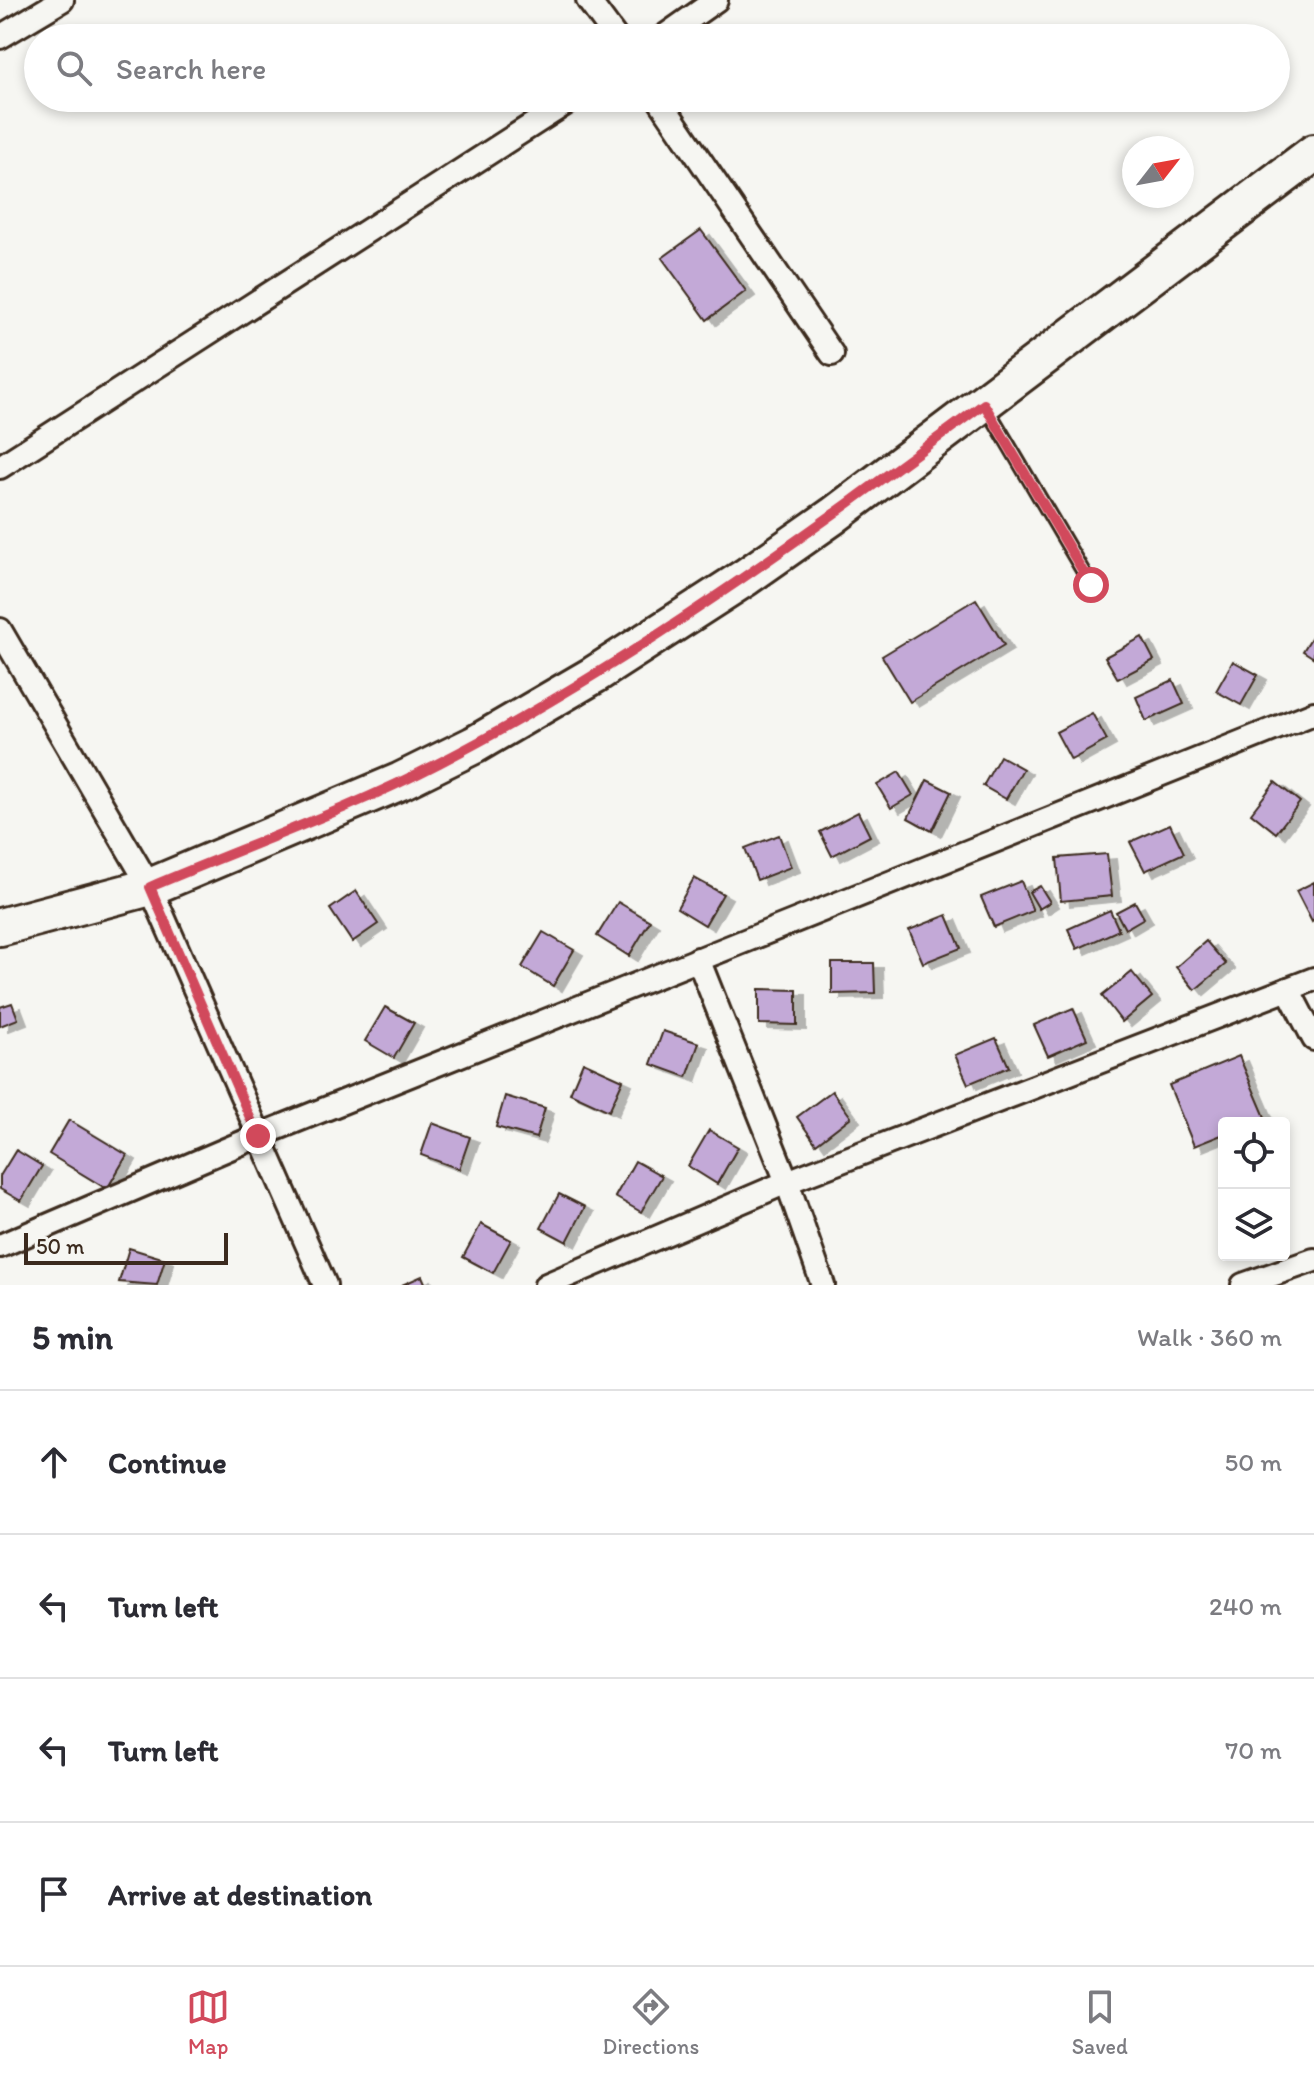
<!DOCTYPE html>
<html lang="en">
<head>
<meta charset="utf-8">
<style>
  :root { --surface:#fff; --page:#f7f7f7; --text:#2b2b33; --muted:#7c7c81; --line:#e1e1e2; --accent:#d1495b }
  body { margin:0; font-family:Itim,sans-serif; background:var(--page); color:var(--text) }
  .controls { position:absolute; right:24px; bottom:24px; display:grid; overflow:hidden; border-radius:8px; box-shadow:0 4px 12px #0003 }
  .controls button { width:72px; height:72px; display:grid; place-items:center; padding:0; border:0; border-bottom:2px solid var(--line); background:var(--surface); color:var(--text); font:40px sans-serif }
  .compass { position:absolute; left:1122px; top:136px; width:72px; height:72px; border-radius:50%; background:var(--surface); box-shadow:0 4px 12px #0003; rotate:59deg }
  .scale { position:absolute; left:24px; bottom:20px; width:204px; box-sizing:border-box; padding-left:8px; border:4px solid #3b2a1e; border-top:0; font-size:22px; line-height:28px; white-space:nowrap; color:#3b2a1e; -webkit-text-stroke:6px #f6f6f2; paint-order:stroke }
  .stop { position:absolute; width:24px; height:24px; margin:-18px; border:6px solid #d1495b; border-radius:50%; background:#fff }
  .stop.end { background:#d1495b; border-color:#fff; box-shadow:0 2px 8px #0008 }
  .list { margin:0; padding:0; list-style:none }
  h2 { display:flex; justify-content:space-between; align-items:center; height:104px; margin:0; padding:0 32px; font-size:34px }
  h2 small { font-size:26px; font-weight:400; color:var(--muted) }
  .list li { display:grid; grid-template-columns:52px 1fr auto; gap:24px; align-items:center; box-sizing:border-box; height:144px; padding:0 32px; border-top:2px solid var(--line) }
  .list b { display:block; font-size:30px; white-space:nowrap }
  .list em { font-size:26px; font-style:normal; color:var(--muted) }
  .icon { flex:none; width:44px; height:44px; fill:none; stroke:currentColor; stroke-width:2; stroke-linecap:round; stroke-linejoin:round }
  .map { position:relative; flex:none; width:1314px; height:1285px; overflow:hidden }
  .search { position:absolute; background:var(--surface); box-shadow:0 4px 12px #0003; left:24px; right:24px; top:24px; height:88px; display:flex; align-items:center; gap:20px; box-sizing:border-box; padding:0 28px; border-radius:44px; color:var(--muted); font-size:30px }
  .sheet { height:680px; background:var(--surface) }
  nav { display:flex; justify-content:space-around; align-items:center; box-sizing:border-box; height:112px; border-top:2px solid var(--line); background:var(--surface); font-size:22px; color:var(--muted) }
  nav a { display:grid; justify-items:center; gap:4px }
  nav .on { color:var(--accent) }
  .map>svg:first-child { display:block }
  .building { fill:#c3a9d7; stroke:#3b2a1e; stroke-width:2; filter:url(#shadow) }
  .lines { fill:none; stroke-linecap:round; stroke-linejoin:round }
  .service-casing { stroke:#3b2a1e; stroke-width:17 }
  .minor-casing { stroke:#3b2a1e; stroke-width:28 }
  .primary-casing { stroke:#3b2a1e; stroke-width:42 }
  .service { stroke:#f6f6f2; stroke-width:11 }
  .minor { stroke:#f6f6f2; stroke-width:22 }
  .primary { stroke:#f6f6f2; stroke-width:36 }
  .route { stroke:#d1495b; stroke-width:10 }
</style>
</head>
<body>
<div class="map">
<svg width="1314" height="1285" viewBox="0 0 1314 1285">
  <defs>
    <filter id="shadow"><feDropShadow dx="9" dy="5" stdDeviation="0" flood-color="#0004"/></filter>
  </defs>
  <rect width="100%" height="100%" fill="#f6f6f2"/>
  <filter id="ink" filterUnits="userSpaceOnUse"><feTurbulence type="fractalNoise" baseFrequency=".0125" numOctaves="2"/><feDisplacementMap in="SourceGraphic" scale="16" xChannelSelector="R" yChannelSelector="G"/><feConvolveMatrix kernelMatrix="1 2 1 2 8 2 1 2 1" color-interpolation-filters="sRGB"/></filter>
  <g filter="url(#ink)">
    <!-- building -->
    <g class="building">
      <polygon points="701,230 746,291 707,320 662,258"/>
      <polygon points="976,599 1004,645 910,702 882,656"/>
      <polygon points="1314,633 1314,658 1303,651"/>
      <polygon points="1142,637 1154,660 1118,679 1105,657"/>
      <polygon points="1233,661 1258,675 1241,705 1216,691"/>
      <polygon points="1173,680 1184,704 1146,721 1136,697"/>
      <polygon points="1092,713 1107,740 1071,760 1056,732"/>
      <polygon points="1000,756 1023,769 1006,799 983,786"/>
      <polygon points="899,772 913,795 891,808 877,785"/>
      <polygon points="927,780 951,792 932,831 908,818"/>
      <polygon points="1275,782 1300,802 1276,833 1251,813"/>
      <polygon points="858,812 870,836 832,856 820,832"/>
      <polygon points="1170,824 1184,853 1145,871 1130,842"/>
      <polygon points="779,835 791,867 757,880 745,848"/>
      <polygon points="1107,854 1112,896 1061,901 1057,858"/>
      <polygon points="694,878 723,894 705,925 677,908"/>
      <polygon points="1021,881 1033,911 994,927 981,897"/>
      <polygon points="1314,882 1314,920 1312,922 1296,891"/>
      <polygon points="1040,886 1050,902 1039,909 1029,892"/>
      <polygon points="356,891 378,924 352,942 330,909"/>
      <polygon points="618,902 650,921 629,956 597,936"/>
      <polygon points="1135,902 1144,918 1125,929 1116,912"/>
      <polygon points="1110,910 1119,930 1077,949 1068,929"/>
      <polygon points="947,915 961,948 923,963 909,930"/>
      <polygon points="543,932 574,950 553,986 522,967"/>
      <polygon points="1206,941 1226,964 1195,990 1176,967"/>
      <polygon points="832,963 874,963 875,993 832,994"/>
      <polygon points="1132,972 1152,997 1122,1022 1102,996"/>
      <polygon points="759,989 797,990 797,1025 759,1024"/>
      <polygon points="12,1003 18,1019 0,1026 0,1007"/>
      <polygon points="385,1007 414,1023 394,1058 365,1041"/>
      <polygon points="1073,1008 1087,1039 1048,1056 1034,1025"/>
      <polygon points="663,1031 699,1043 687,1077 651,1064"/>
      <polygon points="996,1038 1009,1067 968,1084 955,1055"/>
      <polygon points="1239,1056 1265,1117 1251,1123 1224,1123 1224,1134 1194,1146 1169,1085"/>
      <polygon points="583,1062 623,1080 609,1111 570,1093"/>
      <polygon points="832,1091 851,1117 816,1144 797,1117"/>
      <polygon points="505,1096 545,1108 536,1138 496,1127"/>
      <polygon points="69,1120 127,1155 107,1189 49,1154"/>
      <polygon points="432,1123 470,1137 459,1169 421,1155"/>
      <polygon points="709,1130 738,1147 717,1184 688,1166"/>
      <polygon points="16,1150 42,1166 21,1201 0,1189 0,1176"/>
      <polygon points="635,1161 662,1176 641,1212 615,1197"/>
      <polygon points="559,1194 585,1207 567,1242 541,1228"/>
      <polygon points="481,1224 511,1240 493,1273 463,1257"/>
      <polygon points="129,1248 165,1259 157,1285 119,1282"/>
      <polygon points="422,1276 426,1285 402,1285"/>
    </g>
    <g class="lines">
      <!-- service casing -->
      <g class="service-casing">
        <polyline id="service" points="987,408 1091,585"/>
      </g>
      <!-- minor casing -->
      <g class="minor-casing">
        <g id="minor">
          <polyline points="588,0 616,38"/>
          <polyline points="0,37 62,0"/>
          <polyline points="662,38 716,0"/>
          <polyline points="658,98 832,354"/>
          <polyline points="0,467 574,98"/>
          <polyline points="0,630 150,887 325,1285"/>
          <polyline points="698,959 787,1182 823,1285"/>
          <polyline points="1288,989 1314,1039"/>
          <polyline points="0,1246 258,1136 1314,713"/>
          <polyline points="546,1285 787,1182 1314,979"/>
          <polyline points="1243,1285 1314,1260"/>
        </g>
      </g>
      <!-- primary casing -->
      <g class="primary-casing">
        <polyline id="primary" points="0,927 150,887 401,781 474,745 594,675 746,577 833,516 1314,153"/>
      </g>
      <!-- service -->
      <use href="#service" class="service"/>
      <!-- minor -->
      <use href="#minor" class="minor"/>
      <!-- primary -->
      <use href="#primary" class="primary"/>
    </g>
  </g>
  <g class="lines" filter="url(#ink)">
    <!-- route -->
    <path class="route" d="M258 1136 150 887C246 846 347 811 439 763 633 663 809 533 984 404L1091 585"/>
  </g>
</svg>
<div class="controls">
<button><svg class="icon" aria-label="locate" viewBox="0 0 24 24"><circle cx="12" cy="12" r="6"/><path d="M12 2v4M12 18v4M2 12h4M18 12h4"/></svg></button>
<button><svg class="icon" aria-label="layers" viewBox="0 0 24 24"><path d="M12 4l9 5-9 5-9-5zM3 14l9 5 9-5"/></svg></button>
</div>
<svg class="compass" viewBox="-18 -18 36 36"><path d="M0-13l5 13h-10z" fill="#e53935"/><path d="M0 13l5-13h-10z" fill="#7c7c81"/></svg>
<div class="scale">50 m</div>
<div class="stop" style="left:1091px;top:585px"></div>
<div class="stop end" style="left:258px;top:1136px"></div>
<div class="search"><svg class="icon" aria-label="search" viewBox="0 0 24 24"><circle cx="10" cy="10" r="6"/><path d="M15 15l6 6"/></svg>Search here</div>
</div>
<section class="sheet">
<h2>5 min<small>Walk · 360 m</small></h2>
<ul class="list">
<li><svg class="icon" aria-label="ahead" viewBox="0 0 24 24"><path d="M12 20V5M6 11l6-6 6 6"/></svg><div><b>Continue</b></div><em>50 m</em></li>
<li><svg class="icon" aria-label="left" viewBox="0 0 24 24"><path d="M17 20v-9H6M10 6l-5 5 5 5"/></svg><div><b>Turn left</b></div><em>240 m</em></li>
<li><svg class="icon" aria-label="left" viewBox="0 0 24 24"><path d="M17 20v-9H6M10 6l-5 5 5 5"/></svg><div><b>Turn left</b></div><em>70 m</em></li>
<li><svg class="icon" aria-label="arrive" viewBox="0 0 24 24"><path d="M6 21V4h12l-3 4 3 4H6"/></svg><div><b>Arrive at destination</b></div></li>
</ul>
</section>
<nav>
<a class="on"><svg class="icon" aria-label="map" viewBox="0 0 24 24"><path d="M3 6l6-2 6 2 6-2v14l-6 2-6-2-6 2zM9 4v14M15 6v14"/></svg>Map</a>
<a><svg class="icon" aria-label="directions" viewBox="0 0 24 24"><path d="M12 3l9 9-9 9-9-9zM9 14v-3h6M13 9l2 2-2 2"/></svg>Directions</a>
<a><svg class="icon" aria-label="saved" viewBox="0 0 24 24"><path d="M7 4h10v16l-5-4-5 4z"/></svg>Saved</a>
</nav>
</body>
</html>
